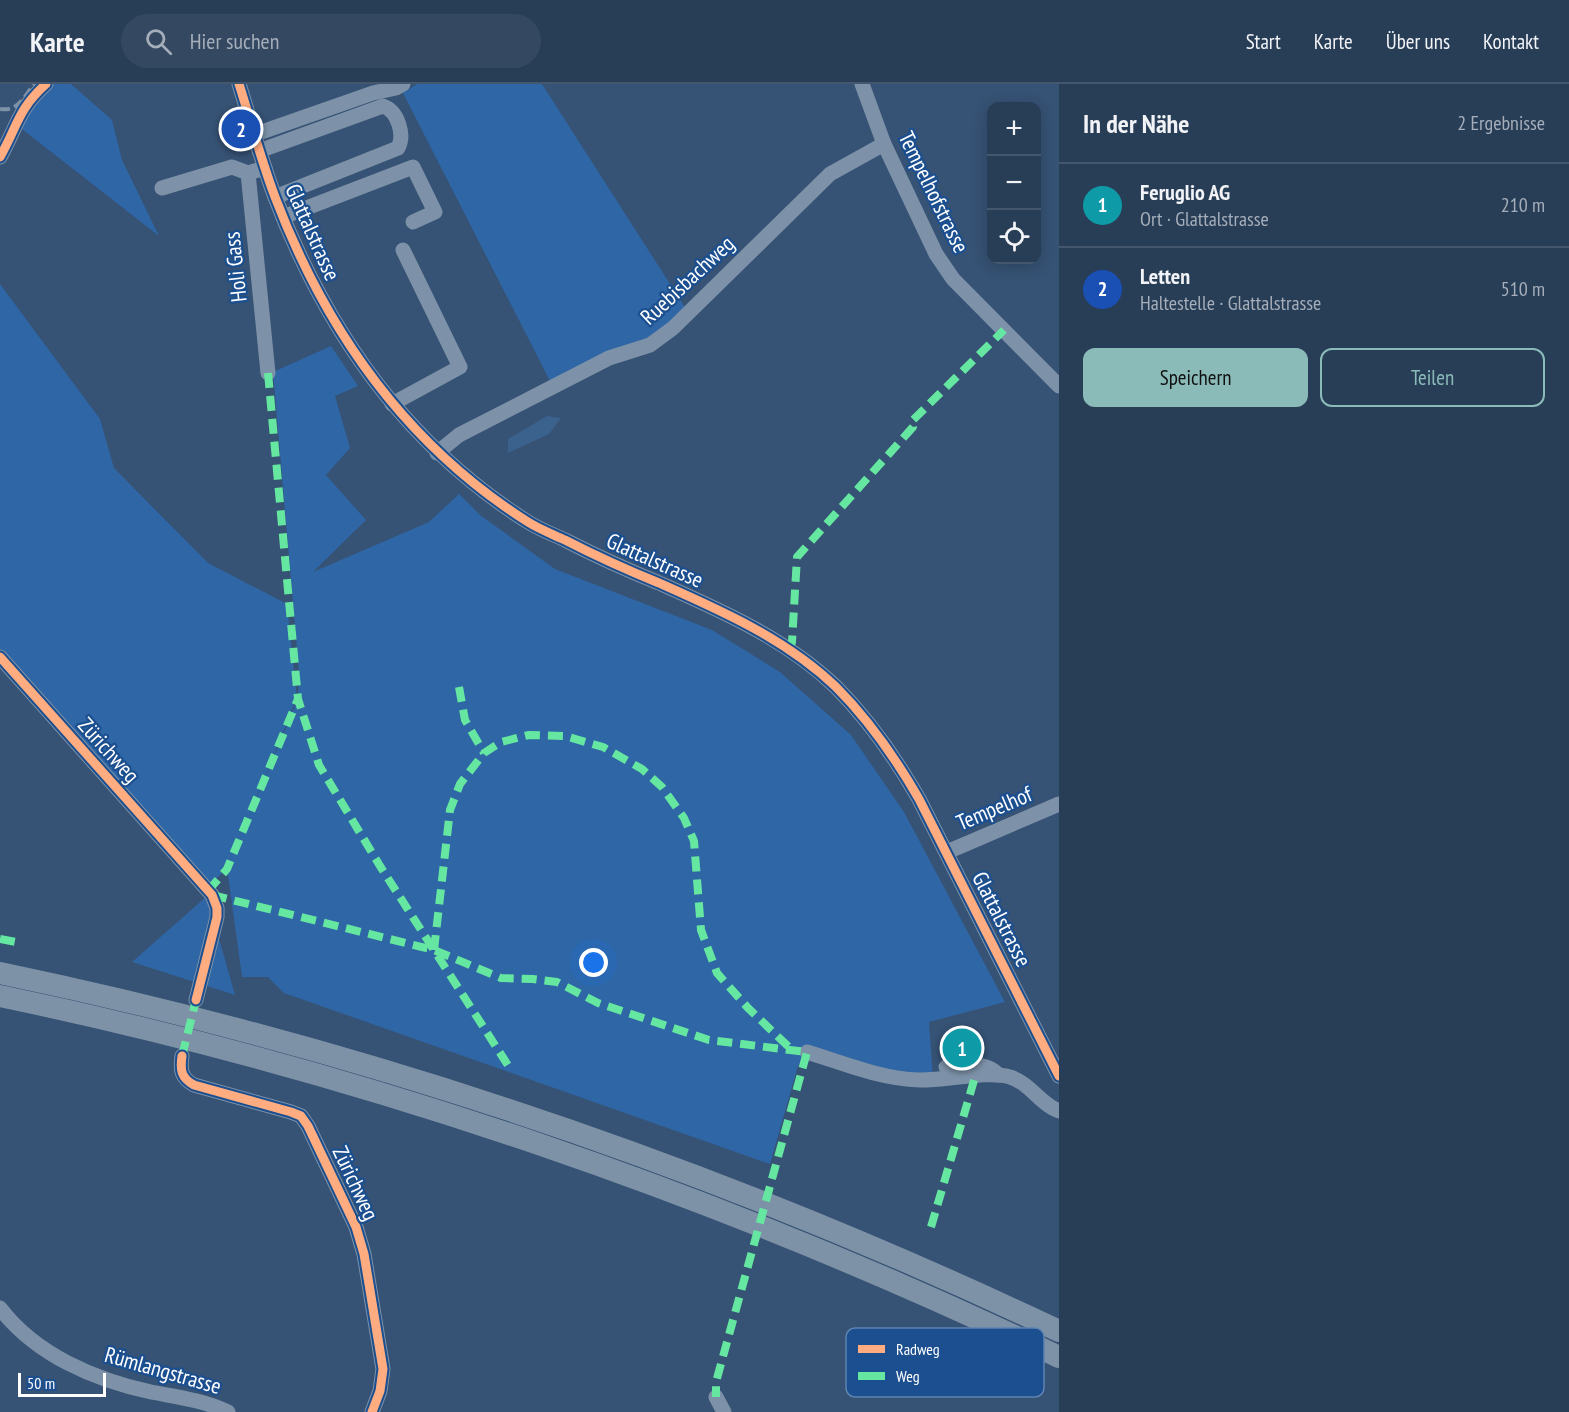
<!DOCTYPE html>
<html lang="de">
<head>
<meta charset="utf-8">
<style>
  :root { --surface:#283e57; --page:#344961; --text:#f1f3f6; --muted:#a5aeba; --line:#44576d; --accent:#8bbbb9 }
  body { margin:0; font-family:"PT Sans Narrow",sans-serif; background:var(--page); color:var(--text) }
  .controls { position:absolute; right:18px; top:18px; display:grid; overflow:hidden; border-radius:12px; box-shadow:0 3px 15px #0003 }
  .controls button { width:54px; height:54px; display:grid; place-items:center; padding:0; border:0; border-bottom:2px solid var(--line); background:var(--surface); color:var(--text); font:30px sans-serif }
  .scale { position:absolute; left:18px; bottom:15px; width:88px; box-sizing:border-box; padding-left:6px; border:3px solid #fff; border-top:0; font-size:16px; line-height:21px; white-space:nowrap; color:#fff; -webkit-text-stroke:4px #1b4f8f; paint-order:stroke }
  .you { position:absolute; left:594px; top:879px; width:21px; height:21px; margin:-15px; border:4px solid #fff; border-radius:50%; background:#1a73e8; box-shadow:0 0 0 9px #1a73e833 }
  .badge { display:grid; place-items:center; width:39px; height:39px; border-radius:50%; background:var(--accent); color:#fff; font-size:20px; font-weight:700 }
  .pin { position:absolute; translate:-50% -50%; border:3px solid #fff; box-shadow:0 2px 6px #0006 }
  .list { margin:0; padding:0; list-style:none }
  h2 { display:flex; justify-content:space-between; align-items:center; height:78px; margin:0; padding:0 24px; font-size:26px }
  h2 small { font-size:20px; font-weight:400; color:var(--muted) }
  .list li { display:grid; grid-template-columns:39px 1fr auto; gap:18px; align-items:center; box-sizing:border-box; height:84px; padding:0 24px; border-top:2px solid var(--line) }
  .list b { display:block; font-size:22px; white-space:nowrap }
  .list p { margin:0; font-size:20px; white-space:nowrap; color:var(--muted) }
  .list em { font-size:20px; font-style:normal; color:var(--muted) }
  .actions { display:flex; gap:12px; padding:18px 24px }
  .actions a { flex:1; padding:14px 0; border:2px solid var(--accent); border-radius:12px; text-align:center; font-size:21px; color:var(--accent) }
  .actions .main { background:var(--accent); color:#111 }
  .icon { flex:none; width:33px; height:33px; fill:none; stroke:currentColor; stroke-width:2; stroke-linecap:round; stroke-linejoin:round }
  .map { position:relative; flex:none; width:1059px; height:1328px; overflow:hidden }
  header { display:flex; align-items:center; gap:36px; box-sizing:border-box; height:84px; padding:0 30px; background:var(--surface); border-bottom:2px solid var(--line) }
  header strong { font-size:28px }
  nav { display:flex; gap:33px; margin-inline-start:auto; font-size:21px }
  .search { width:420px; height:54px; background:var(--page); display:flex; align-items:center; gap:15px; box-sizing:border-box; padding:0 21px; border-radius:33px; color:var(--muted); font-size:22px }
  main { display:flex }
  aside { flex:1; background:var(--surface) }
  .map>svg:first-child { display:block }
  .green { fill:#2f66a5 }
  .water { fill:#3b618d }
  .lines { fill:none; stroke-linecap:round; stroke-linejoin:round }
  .minor { stroke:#7d92a8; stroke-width:15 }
  .highway { stroke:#7e92a7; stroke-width:22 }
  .rail { stroke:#7e92a7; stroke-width:4; stroke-dasharray:10 4.5; stroke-linecap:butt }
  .quiet { stroke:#66e7a1; stroke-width:8; stroke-dasharray:15 8; stroke-linecap:butt }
  .cycleway-casing { stroke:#1b4f8f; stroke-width:13 }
  .cycleway { stroke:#ffac80; stroke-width:9 }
  .labels { text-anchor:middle; stroke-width:4.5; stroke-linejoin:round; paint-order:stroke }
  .street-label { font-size:22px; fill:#fff; stroke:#1b4f8f }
  .key { fill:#1b4f8f; stroke:#5f84b1; stroke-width:1.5 }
  .key-label { font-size:16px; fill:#fff }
</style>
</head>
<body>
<header>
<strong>Karte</strong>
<div class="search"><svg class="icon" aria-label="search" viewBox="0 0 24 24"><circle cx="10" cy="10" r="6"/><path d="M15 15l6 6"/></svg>Hier suchen</div>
<nav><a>Start</a><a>Karte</a><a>Über uns</a><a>Kontakt</a></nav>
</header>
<main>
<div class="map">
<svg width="1059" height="1328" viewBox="0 0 1059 1328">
  <rect width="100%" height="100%" fill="#365274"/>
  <!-- green -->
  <g class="green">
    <polygon points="51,0 71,0 112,36 122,76 159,152 18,42"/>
    <polygon points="417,0 542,0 688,228 649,258 551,299 403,9"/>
    <polygon points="0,200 100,335 114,384 208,479 287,520 297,614 248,734 298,615 299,588 273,288 331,262 358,302 335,312 350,364 326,391 366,436 313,488 429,438 459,410 480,431 555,485 712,546 780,588 851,651 904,728 1005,918 929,938 933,994 917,994 816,968 798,982 770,1080 284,909 268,893 242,893 227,784 208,803 0,570"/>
    <polygon points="207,812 235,911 132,878"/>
  </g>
  <!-- water -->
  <polygon class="water" points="547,332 561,334 549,350 508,369 508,355"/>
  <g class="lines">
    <!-- minor -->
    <g class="minor">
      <path d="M239 0C251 38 261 76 275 113 326 247 406 361 528 438 539 445 552 450 565 456 596 472 627 486 659 499 722 527 786 555 836 603 869 636 896 675 919 715L1059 992"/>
      <polyline points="862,0 884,60 936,170 953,195 1059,302"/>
      <polyline points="253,51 373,9 396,4 403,0"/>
      <path d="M259 67 383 22C398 27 405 51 398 64L275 113"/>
      <path d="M0 73C17 43 18 25 46 0"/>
      <polyline points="265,84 248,89 268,289"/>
      <polyline points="162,104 232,83 248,89"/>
      <polyline points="283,133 413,83 435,128 413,138"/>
      <polyline points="392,320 460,283 403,166"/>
      <polyline points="437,369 459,351 609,274 650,261 673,244 830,90 884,60"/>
      <polyline points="0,573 212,811 217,824 217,833 196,916"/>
      <polyline points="947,768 1059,720"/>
      <path d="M807 968C843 979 881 995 919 996 943 997 990 986 1010 993 1030 999 1040 1020 1059 1027"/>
      <path d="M182 972C180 986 181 994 194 1001L291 1028 301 1032 308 1042 356 1143 364 1170 383 1285 380 1307 372 1328"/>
      <path d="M946 983C966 982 984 976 999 991"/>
      <path d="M0 1224C36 1271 95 1296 151 1308 177 1313 203 1316 228 1328"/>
      <polyline points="716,1313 724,1328"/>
    </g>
    <!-- highway -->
    <g class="highway">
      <path d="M0 889C365 965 722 1087 1059 1247"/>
      <path d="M0 912C365 988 723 1112 1059 1273"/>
    </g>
    <!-- rail -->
    <path class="rail" d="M0 25C18 28 25 12 34 0"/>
    <!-- quiet -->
    <g class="quiet">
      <polyline points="268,289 298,615 319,681 380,782 511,986"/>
      <polyline points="789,566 792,558 797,473 913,343 912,337 1004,246"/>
      <polyline points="459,603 465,636 484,669"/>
      <polyline points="208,807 227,785 298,615"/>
      <polyline points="212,811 434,866 501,894 533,895 557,898 598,919 709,956 807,968 716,1298 716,1313"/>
      <polyline points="0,855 16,858"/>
      <polyline points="434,866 450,726 460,700 484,669 501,658 529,651 565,652 603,663 642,685 662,703 684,734 694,757 701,846 717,889 748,924 793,967"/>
      <polyline points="182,972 196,916"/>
      <polyline points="931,1143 975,993"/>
    </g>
    <!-- cycleway casing -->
    <g class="cycleway-casing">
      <g id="cycleway">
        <path d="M239 0C251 38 261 76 275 113 326 247 406 361 528 438 539 445 552 450 565 456 596 472 627 486 659 499 722 527 786 555 836 603 869 636 896 675 919 715L1059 992"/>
        <path d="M0 73C17 43 18 25 46 0"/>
        <polyline points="0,573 212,811 217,824 217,833 196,916"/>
        <path d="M182 972C180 986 181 994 194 1001L291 1028 301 1032 308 1042 356 1143 364 1170 383 1285 380 1307 372 1328"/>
      </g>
    </g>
    <!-- cycleway -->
    <use href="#cycleway" class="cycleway"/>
  </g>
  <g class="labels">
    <!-- street labels -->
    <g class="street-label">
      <text transform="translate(934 108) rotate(64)" y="8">Tempelhofstrasse</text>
      <text transform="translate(313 148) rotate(66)" y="8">Glattalstrasse</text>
      <text transform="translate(235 183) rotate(-96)" y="8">Holi Gass</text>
      <text transform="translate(687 196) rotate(-43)" y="8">Ruebisbachweg</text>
      <text transform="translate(655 476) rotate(24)" y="8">Glattalstrasse</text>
      <text transform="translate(109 666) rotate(48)" y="8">Zürichweg</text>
      <text transform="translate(994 724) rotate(-23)" y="8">Tempelhof</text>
      <text transform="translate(1002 835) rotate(63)" y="8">Glattalstrasse</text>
      <text transform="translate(356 1099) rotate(65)" y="8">Zürichweg</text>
      <text transform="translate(163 1286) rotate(16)" y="8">Rümlangstrasse</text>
    </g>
  </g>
  <!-- legend -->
  <rect x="846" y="1244" width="198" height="69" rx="9" class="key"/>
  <rect x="858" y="1261" width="27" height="8" fill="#ffac80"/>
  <rect x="858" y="1288" width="27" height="8" fill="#66e7a1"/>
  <g class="key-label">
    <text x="896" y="1271">Radweg</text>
    <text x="896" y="1298">Weg</text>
  </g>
</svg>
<div class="controls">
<button>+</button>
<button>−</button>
<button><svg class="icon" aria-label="locate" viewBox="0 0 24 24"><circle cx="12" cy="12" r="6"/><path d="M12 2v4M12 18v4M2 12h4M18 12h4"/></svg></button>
</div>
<div class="scale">50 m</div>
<div class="you"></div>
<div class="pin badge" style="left:962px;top:964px;background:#0f9aa8">1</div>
<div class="pin badge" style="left:241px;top:45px;background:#1a4fb4">2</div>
</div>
<aside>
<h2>In der Nähe<small>2 Ergebnisse</small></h2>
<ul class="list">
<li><span class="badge" style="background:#0f9aa8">1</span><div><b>Feruglio AG</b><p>Ort · Glattalstrasse</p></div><em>210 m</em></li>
<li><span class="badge" style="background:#1a4fb4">2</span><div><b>Letten</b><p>Haltestelle · Glattalstrasse</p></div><em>510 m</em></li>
</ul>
<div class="actions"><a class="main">Speichern</a><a>Teilen</a></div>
</aside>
</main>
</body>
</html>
